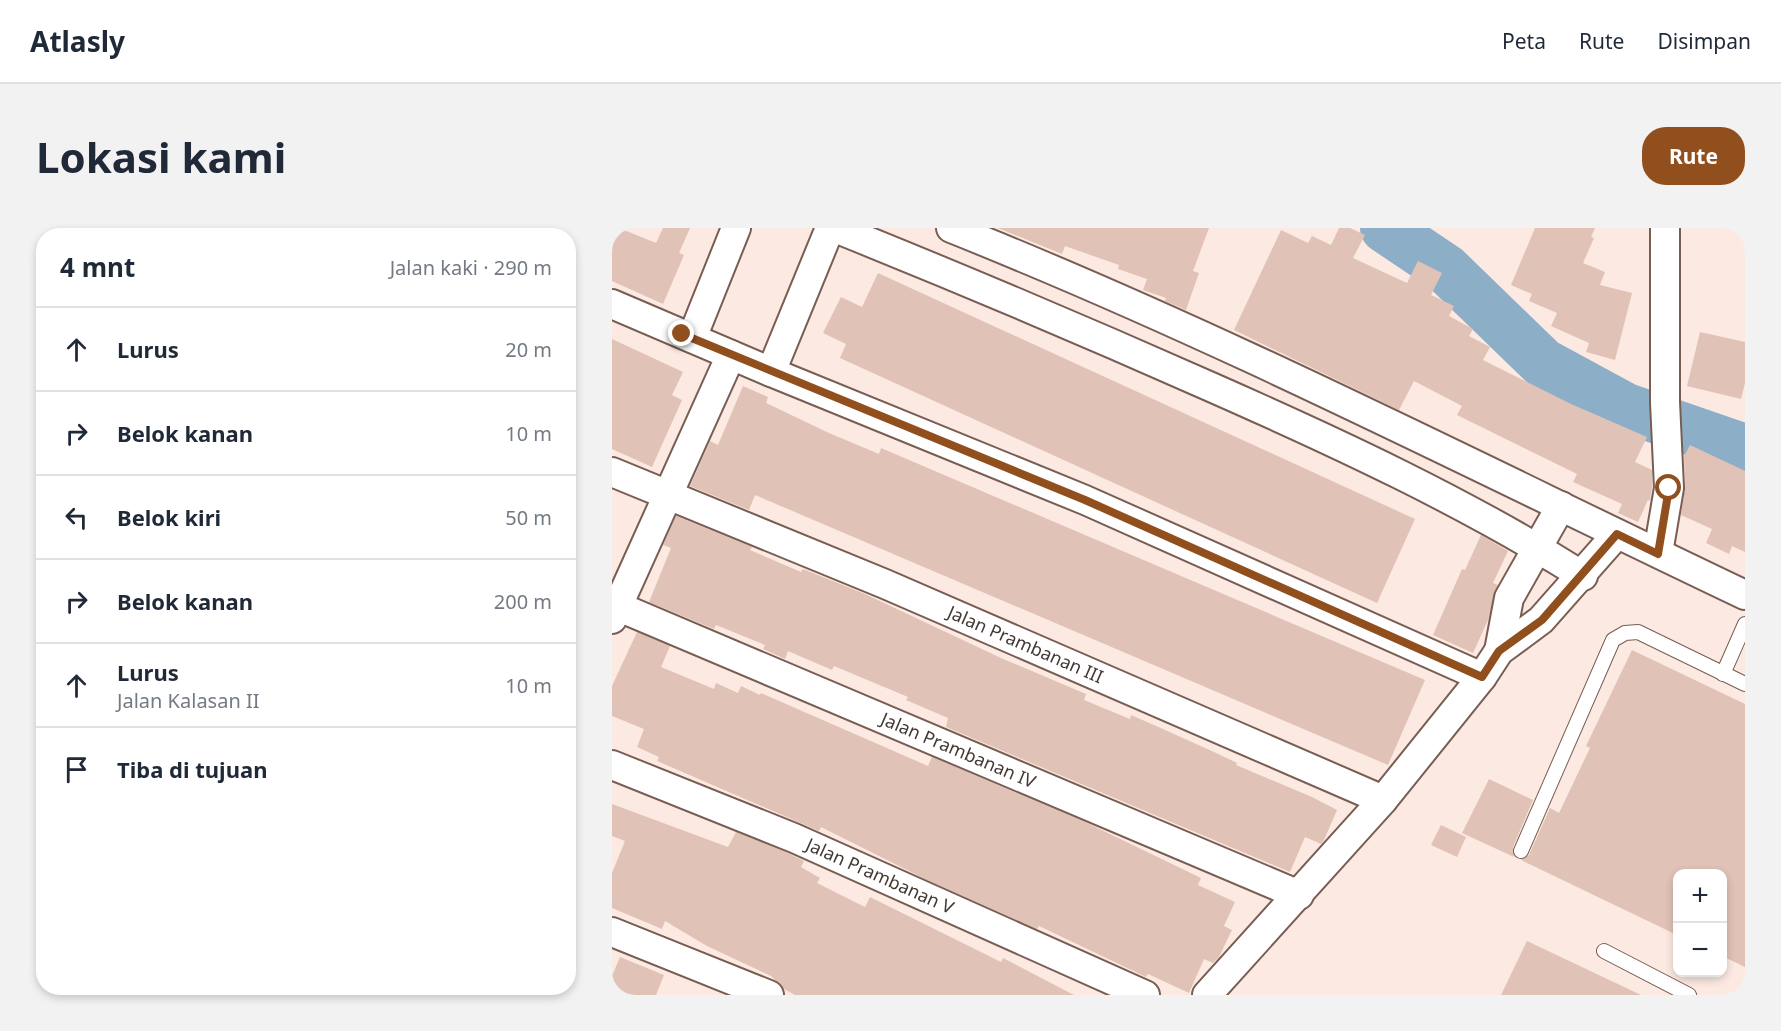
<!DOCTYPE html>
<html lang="id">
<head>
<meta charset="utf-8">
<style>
  :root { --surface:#fff; --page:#f2f2f3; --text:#1f2937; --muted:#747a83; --line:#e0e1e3; --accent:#914f1e }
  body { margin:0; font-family:"Noto Sans",sans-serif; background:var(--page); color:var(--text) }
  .controls { position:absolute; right:18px; bottom:18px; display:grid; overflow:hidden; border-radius:12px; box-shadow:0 3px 9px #0003 }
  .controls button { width:54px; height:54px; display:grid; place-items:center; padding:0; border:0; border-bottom:2px solid var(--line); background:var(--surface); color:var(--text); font:30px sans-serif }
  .stop { position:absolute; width:18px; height:18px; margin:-14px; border:4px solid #914f1e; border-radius:50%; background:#fff }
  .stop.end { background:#914f1e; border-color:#fff; box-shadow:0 2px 6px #0008 }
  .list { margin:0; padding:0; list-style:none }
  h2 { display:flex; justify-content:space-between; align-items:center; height:78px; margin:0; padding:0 24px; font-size:26px }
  h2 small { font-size:20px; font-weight:400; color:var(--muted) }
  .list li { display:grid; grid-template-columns:39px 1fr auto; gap:18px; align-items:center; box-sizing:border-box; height:84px; padding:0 24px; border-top:2px solid var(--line) }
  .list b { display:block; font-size:22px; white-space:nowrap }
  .list p { margin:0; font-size:20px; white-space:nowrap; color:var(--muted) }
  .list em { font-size:20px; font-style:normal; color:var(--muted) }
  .icon { flex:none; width:33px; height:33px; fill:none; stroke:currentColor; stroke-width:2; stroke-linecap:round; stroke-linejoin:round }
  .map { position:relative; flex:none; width:1133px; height:767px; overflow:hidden; border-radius:24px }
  header { display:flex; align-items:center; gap:36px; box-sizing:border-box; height:84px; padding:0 30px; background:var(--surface); border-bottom:2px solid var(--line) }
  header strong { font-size:28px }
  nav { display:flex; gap:33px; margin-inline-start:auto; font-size:21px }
  .intro { display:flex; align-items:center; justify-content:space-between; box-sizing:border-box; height:144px; padding:0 36px }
  h1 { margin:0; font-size:42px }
  .button { padding:15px 27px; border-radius:24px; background:var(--accent); color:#fff; font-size:21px; font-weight:700 }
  main { display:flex; gap:36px; padding:0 36px }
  aside { flex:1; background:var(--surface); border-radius:24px; box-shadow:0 3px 9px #0003 }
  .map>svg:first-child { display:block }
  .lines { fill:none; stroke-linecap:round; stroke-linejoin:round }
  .river { stroke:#8cafc7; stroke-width:50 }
  .building { fill:#e1c2b6 }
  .service-casing { stroke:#785d53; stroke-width:16 }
  .minor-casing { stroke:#785d53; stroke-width:32 }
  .service { stroke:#fff; stroke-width:14 }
  .minor { stroke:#fff; stroke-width:28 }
  .route { stroke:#914f1e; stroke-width:8 }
  .labels { text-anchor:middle; stroke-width:4.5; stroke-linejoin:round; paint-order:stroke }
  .street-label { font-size:18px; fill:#443833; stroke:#fce9e2 }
</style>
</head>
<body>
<header>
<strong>Atlasly</strong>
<nav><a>Peta</a><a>Rute</a><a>Disimpan</a></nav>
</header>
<div class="intro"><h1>Lokasi kami</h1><a class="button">Rute</a></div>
<main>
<aside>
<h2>4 mnt<small>Jalan kaki · 290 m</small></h2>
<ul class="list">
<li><svg class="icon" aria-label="ahead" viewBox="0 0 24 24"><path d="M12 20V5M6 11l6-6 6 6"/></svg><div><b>Lurus</b></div><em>20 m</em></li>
<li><svg class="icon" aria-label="right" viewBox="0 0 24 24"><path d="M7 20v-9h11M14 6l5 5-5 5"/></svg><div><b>Belok kanan</b></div><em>10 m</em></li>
<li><svg class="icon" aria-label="left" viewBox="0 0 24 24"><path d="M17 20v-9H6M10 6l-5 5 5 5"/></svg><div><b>Belok kiri</b></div><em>50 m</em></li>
<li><svg class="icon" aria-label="right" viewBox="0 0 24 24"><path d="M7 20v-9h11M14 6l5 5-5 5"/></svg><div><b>Belok kanan</b></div><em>200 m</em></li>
<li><svg class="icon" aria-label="ahead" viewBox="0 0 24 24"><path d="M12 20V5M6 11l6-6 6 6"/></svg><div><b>Lurus</b><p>Jalan Kalasan II</p></div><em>10 m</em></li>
<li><svg class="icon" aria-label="arrive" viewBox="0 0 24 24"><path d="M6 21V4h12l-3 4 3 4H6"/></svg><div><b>Tiba di tujuan</b></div></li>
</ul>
</aside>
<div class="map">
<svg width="1133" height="767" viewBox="0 0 1133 767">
  <rect width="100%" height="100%" fill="#fce9e2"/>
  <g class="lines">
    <!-- river -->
    <polyline class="river" points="773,0 834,41 931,135 1014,180 1133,221"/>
  </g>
  <!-- building -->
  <g class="building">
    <polygon points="0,0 7,0 44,15 51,0 78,0 67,25 72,27 51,76 0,53"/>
    <polygon points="386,0 597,0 581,43 587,45 574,82 553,73 554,70 531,62 535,51 506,41 507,37 453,18 450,26"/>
    <polygon points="727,0 738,0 753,7 741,30 795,55 806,33 830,45 819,67 842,78 837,88 861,101 857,108 878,119 871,132 959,176 1035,209 1023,234 1040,242 1040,259 1038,273 1036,272 1026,294 1006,285 1010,276 961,254 965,246 845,187 850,178 802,153 787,182 622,102 669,2 696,15 700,8 719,17"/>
    <polygon points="923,0 983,0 979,9 982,10 971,35 993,44 988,57 1020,65 1003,132 974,124 977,115 939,98 945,85 917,73 920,66 899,57"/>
    <polygon points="266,45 803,291 765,375 228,130 234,116 211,105 229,69 250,79"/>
    <polygon points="1088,104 1133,114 1133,155 1129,171 1075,158"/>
    <polygon points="0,111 71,144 60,167 70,172 40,239 0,221"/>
    <polygon points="131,158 156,169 154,175 217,205 267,226 269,220 813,452 776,537 143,267 137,282 78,258 98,213 106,217"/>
    <polygon points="1078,217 1133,243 1133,324 1120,318 1117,326 1094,315 1100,301 1069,287 1073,259 1072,228"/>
    <polygon points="64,288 140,319 138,322 189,344 191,341 253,366 389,430 474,466 472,472 518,491 519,487 542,497 602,524 625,535 624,537 700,569 725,582 712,612 709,616 693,609 678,644 334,499 336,490 294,472 296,469 222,438 220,442 176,423 173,431 151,421 153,417 104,397 102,401 37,374 59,320 51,317"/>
    <polygon points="869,307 896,323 881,355 886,357 876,392 861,425 821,407 850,341 853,342"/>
    <polygon points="25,404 58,418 49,439 102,461 104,455 126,465 129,458 148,467 149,465 316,538 320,529 473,594 589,650 586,657 623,674 612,698 620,702 607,729 601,735 592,731 577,765 536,746 534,749 427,698 425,701 315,652 209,599 207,603 45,533 47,529 25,519 32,501 0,488 0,458"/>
    <polygon points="1020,422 1133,476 1133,739 1110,728 1110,645 1065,645 1065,707 909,632 917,627 938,580 947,585 978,520 974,518"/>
    <polygon points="877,551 921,572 901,619 902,629 850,605"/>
    <polygon points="0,576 116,619 124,604 176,625 192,633 189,639 208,650 205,655 253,679 258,669 389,734 391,730 462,767 183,767 172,761 159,748 95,718 53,693 50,701 0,680 0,645 13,613 0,608"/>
    <polygon points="829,597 854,609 845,629 819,617"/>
    <polygon points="915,713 1029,767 889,767"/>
    <polygon points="8,729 52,747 44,767 0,767 0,748"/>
  </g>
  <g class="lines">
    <!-- service casing -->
    <g class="service-casing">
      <g id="service">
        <polyline points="1111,446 1133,396"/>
        <polyline points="909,623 1001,412 1013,405 1026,404 1133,456"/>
        <polyline points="992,723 1077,767"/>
      </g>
    </g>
    <!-- minor casing -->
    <g class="minor-casing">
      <g id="minor">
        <path d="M223 0C350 51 475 104 599 159 726 215 853 274 971 348"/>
        <path d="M339 0C610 108 870 242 1133 367"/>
        <polyline points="0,76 159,144 473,272 870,449"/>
        <polyline points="80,110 124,0"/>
        <polyline points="159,144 218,0"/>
        <path id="s1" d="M0 244 273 356 771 572"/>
        <polyline points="1046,325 1057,260 1053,174 1053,0"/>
        <path id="s2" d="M0 376 687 667"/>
        <polyline points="0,391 119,127"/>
        <polyline points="887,423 897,370 949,278"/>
        <path id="s3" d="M0 537 182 610 533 767"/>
        <polyline points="0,704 157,767"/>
        <polyline points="595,767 771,572 870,449 887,423 929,392 1005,306"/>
      </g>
    </g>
    <!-- service -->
    <use href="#service" class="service"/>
    <!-- minor -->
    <use href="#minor" class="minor"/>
  </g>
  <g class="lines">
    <!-- route -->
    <polyline class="route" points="70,106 473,272 870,449 887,423 930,392 1005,306 1046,326 1057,260"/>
  </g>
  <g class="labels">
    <!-- street labels -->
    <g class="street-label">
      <text dy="6" stroke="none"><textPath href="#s1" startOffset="448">Jalan Prambanan III</textPath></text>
      <text dy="6" stroke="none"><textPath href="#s2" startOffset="376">Jalan Prambanan IV</textPath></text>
      <text dy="6" stroke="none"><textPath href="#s3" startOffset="290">Jalan Prambanan V</textPath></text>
    </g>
  </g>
</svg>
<div class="controls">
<button>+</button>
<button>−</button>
</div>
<div class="stop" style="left:1057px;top:260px"></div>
<div class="stop end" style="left:70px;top:106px"></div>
</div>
</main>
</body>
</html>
